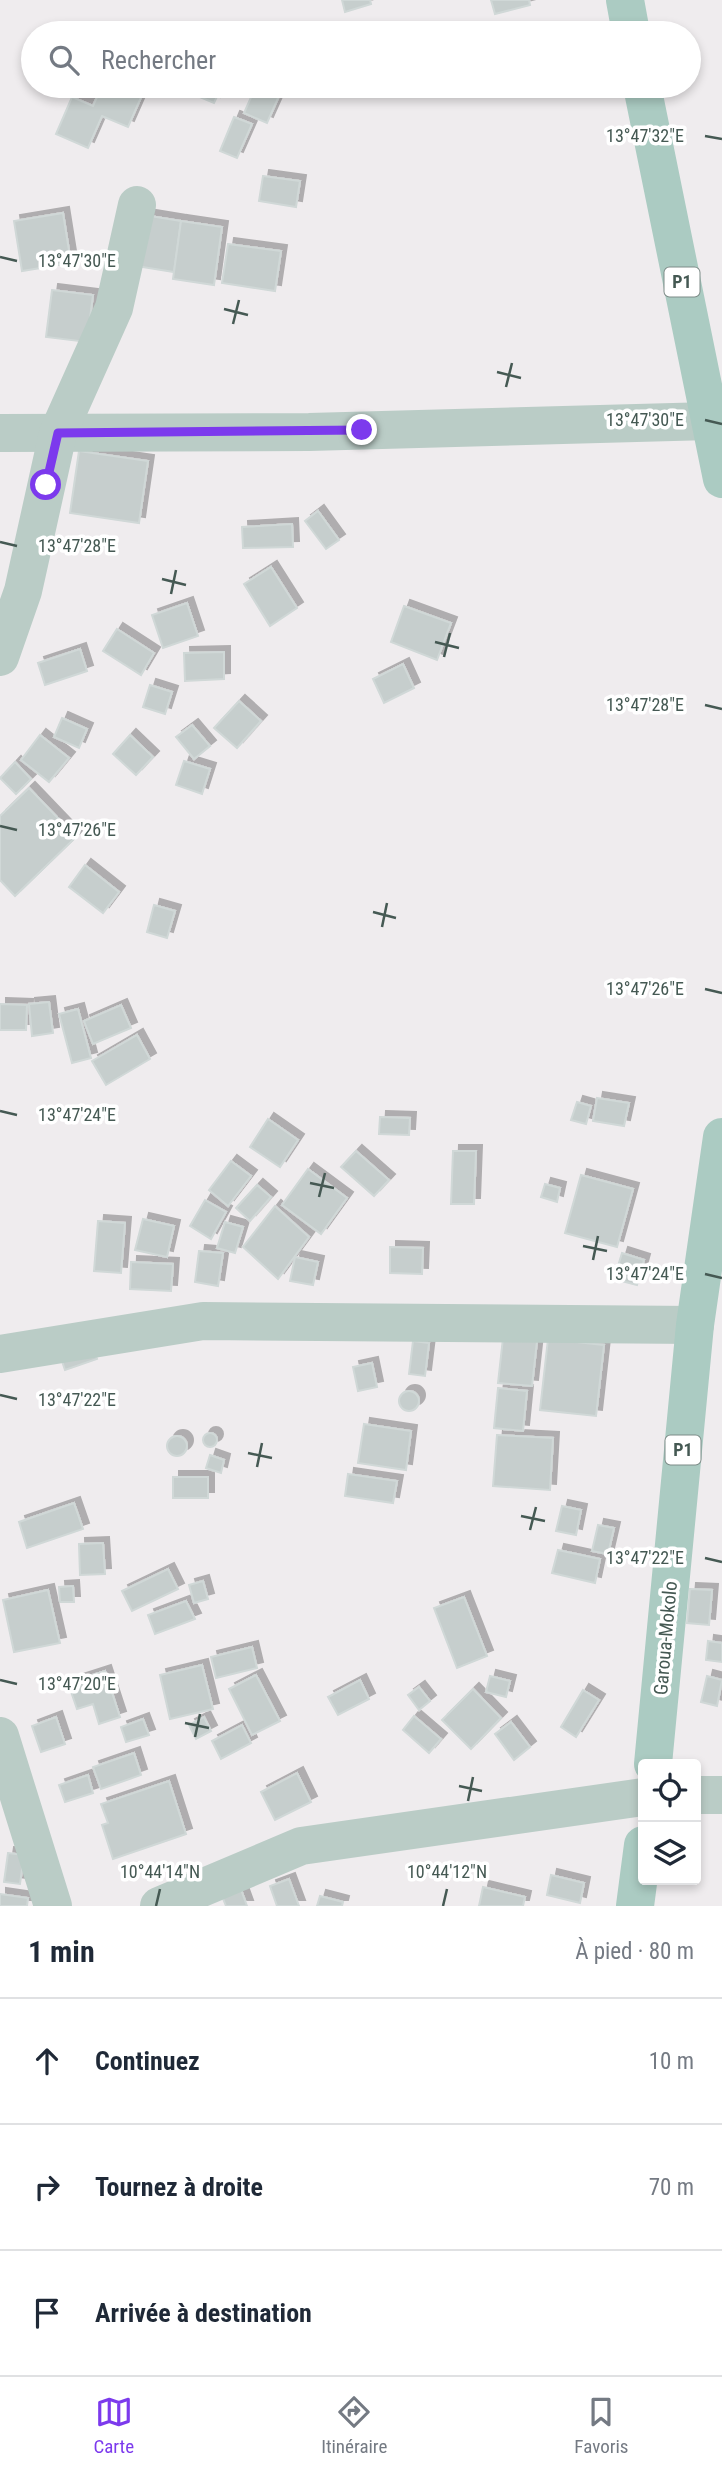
<!DOCTYPE html>
<html lang="fr">
<head>
<meta charset="utf-8">
<style>
  :root { --surface:#fff; --page:#f2f2f3; --text:#1f2937; --muted:#747a83; --line:#e0e1e3; --accent:#7c3aed }
  body { margin:0; font-family:"Roboto Condensed",sans-serif; background:var(--page); color:var(--text) }
  .controls { position:absolute; right:21px; bottom:21px; display:grid; overflow:hidden; border-radius:7px; box-shadow:0 4px 10px #0003 }
  .controls button { width:63px; height:63px; display:grid; place-items:center; padding:0; border:0; border-bottom:2px solid var(--line); background:var(--surface); color:var(--text); font:35px sans-serif }
  .stop { position:absolute; width:21px; height:21px; margin:-16px; border:5px solid #7c3aed; border-radius:50%; background:#fff }
  .stop.end { background:#7c3aed; border-color:#fff; box-shadow:0 2px 7px #0008 }
  .list { margin:0; padding:0; list-style:none }
  h2 { display:flex; justify-content:space-between; align-items:center; height:91px; margin:0; padding:0 28px; font-size:30px }
  h2 small { font-size:23px; font-weight:400; color:var(--muted) }
  .list li { display:grid; grid-template-columns:46px 1fr auto; gap:21px; align-items:center; box-sizing:border-box; height:126px; padding:0 28px; border-top:2px solid var(--line) }
  .list b { display:block; font-size:26px; white-space:nowrap }
  .list em { font-size:23px; font-style:normal; color:var(--muted) }
  .icon { flex:none; width:38px; height:38px; fill:none; stroke:currentColor; stroke-width:2; stroke-linecap:round; stroke-linejoin:round }
  .map { position:relative; flex:none; width:722px; height:1906px; overflow:hidden }
  .search { position:absolute; background:var(--surface); box-shadow:0 4px 10px #0003; left:21px; right:21px; top:21px; height:77px; display:flex; align-items:center; gap:18px; box-sizing:border-box; padding:0 24px; border-radius:38px; color:var(--muted); font-size:26px }
  .sheet { height:469px; background:var(--surface) }
  nav { display:flex; justify-content:space-around; align-items:center; box-sizing:border-box; height:98px; border-top:2px solid var(--line); background:var(--surface); font-size:19px; color:var(--muted) }
  nav a { display:grid; justify-items:center; gap:4px }
  nav .on { color:var(--accent) }
  .map>svg:first-child { display:block }
  .building { fill:#c6cecd; stroke:#d0d8d7; stroke-width:2; filter:url(#shadow) }
  .lines { fill:none; stroke-linecap:round; stroke-linejoin:round }
  .minor { stroke:#baccc6; stroke-width:38 }
  .major { stroke:#abcbc2; stroke-width:38 }
  .route { stroke:#7c3aed; stroke-width:9 }
  .ticks { fill:none; stroke:#455953; stroke-width:2.5 }
  .labels { text-anchor:middle; stroke-width:7; stroke-linejoin:round; paint-order:stroke }
  .shield { fill:#fff; stroke:#7d8b87; stroke-width:2 }
  .shield-label { font-size:18px; font-weight:bold; fill:#455953 }
  .street-label { font-size:19px; fill:#455953; stroke:#fff }
  .ticks-label { font-size:18px; text-anchor:middle; fill:#455953; stroke:#fff; stroke-width:7; stroke-linejoin:round; paint-order:stroke }
</style>
</head>
<body>
<div class="map">
<svg width="722" height="1906" viewBox="0 0 722 1906">
  <defs>
    <filter id="shadow"><feDropShadow dx="6" dy="-6" stdDeviation="0" flood-color="#0004"/></filter>
  </defs>
  <rect width="100%" height="100%" fill="#efecee"/>
  <!-- building -->
  <g class="building">
    <polygon points="342,0 370,0 371,4 345,12"/>
    <polygon points="491,0 529,0 530,5 495,14"/>
    <polygon points="102,86 146,86 128,127 102,116 88,148 56,134 72,97 93,106"/>
    <polygon points="193,86 222,86 214,103 190,93"/>
    <polygon points="256,86 279,96 267,123 244,113"/>
    <polygon points="234,117 252,124 237,158 220,151"/>
    <polygon points="263,176 300,181 296,207 259,201"/>
    <polygon points="63,213 71,263 22,271 14,221"/>
    <polygon points="144,215 181,221 174,272 136,266"/>
    <polygon points="181,221 222,227 214,285 173,279"/>
    <polygon points="228,244 281,251 275,291 222,283"/>
    <polygon points="52,290 93,295 87,342 46,337"/>
    <polygon points="79,451 148,461 139,523 70,513"/>
    <polygon points="318,511 339,540 326,549 305,521"/>
    <polygon points="292,524 293,547 243,548 242,527"/>
    <polygon points="271,567 297,608 270,626 244,584"/>
    <polygon points="187,603 198,636 163,648 152,615"/>
    <polygon points="404,606 451,623 437,660 391,642"/>
    <polygon points="117,629 154,653 141,675 103,651"/>
    <polygon points="80,649 87,671 45,685 38,663"/>
    <polygon points="224,652 224,679 185,681 184,653"/>
    <polygon points="403,664 414,688 384,703 373,679"/>
    <polygon points="150,685 172,692 165,714 143,707"/>
    <polygon points="239,701 261,721 237,748 214,728"/>
    <polygon points="62,718 87,729 79,748 54,737"/>
    <polygon points="192,725 210,746 194,759 176,737"/>
    <polygon points="40,735 69,758 49,782 21,760"/>
    <polygon points="130,735 153,757 136,775 113,754"/>
    <polygon points="184,761 210,769 202,794 176,785"/>
    <polygon points="15,762 31,779 16,794 0,778"/>
    <polygon points="29,788 76,837 15,896 0,880 0,816"/>
    <polygon points="85,865 119,892 103,913 69,887"/>
    <polygon points="154,905 175,911 167,938 147,932"/>
    <polygon points="49,1002 53,1033 32,1036 29,1004"/>
    <polygon points="0,1004 27,1005 26,1030 0,1030"/>
    <polygon points="121,1005 131,1028 93,1044 84,1021"/>
    <polygon points="78,1009 91,1058 72,1063 59,1014"/>
    <polygon points="137,1035 150,1059 106,1085 92,1061"/>
    <polygon points="597,1098 629,1103 624,1126 593,1121"/>
    <polygon points="577,1102 591,1106 586,1124 571,1120"/>
    <polygon points="380,1117 410,1118 409,1135 379,1134"/>
    <polygon points="268,1119 298,1140 280,1167 250,1147"/>
    <polygon points="356,1151 389,1180 374,1196 341,1167"/>
    <polygon points="453,1151 476,1151 474,1204 451,1204"/>
    <polygon points="231,1161 251,1176 228,1206 209,1190"/>
    <polygon points="308,1169 347,1198 321,1234 282,1205"/>
    <polygon points="581,1175 633,1189 617,1247 565,1233"/>
    <polygon points="545,1184 560,1188 557,1202 541,1197"/>
    <polygon points="257,1185 271,1197 250,1221 236,1208"/>
    <polygon points="205,1200 226,1212 211,1239 190,1226"/>
    <polygon points="275,1206 309,1237 278,1279 243,1247"/>
    <polygon points="143,1219 174,1226 167,1257 135,1250"/>
    <polygon points="98,1221 125,1223 121,1273 94,1271"/>
    <polygon points="225,1222 243,1227 235,1253 217,1248"/>
    <polygon points="390,1247 423,1248 422,1274 390,1273"/>
    <polygon points="199,1251 223,1253 218,1286 195,1282"/>
    <polygon points="622,1253 644,1260 637,1285 614,1279"/>
    <polygon points="295,1257 318,1262 313,1285 290,1281"/>
    <polygon points="131,1262 173,1264 171,1291 130,1289"/>
    <polygon points="503,1338 537,1341 532,1386 498,1383"/>
    <polygon points="548,1339 604,1345 596,1416 540,1410"/>
    <polygon points="413,1341 429,1343 425,1376 409,1374"/>
    <polygon points="93,1347 97,1359 65,1370 61,1358"/>
    <polygon points="372,1363 377,1387 358,1391 353,1367"/>
    <polygon points="498,1388 527,1391 523,1431 494,1428"/>
    <circle cx="409" cy="1401" r="10"/>
    <polygon points="364,1424 411,1431 406,1470 358,1463"/>
    <circle cx="210" cy="1440" r="7"/>
    <polygon points="497,1435 553,1438 550,1490 493,1486"/>
    <circle cx="177" cy="1446" r="10"/>
    <polygon points="210,1455 224,1460 221,1473 206,1468"/>
    <polygon points="348,1474 397,1481 393,1503 345,1496"/>
    <rect x="173" y="1477" width="35" height="21"/>
    <polygon points="74,1503 83,1529 27,1548 19,1522"/>
    <polygon points="562,1506 581,1510 576,1535 556,1531"/>
    <polygon points="598,1525 614,1528 608,1554 592,1551"/>
    <polygon points="103,1543 105,1574 80,1575 79,1544"/>
    <polygon points="558,1550 600,1559 595,1583 552,1573"/>
    <polygon points="168,1569 178,1589 132,1611 122,1591"/>
    <polygon points="203,1581 208,1599 194,1603 189,1585"/>
    <polygon points="73,1586 74,1602 60,1602 59,1587"/>
    <polygon points="690,1589 712,1590 709,1625 687,1623"/>
    <polygon points="48,1590 60,1643 14,1652 3,1600"/>
    <polygon points="464,1597 487,1656 457,1668 434,1608"/>
    <polygon points="186,1601 195,1619 155,1634 148,1615"/>
    <polygon points="708,1641 722,1643 722,1662 706,1660"/>
    <polygon points="252,1647 257,1668 216,1678 211,1657"/>
    <polygon points="202,1665 213,1709 170,1719 160,1675"/>
    <polygon points="105,1671 120,1717 99,1724 93,1704 77,1709 68,1683"/>
    <polygon points="256,1675 280,1721 252,1735 229,1689"/>
    <polygon points="490,1676 510,1681 506,1697 486,1692"/>
    <polygon points="707,1676 722,1680 717,1706 701,1702"/>
    <polygon points="360,1680 369,1699 338,1715 328,1697"/>
    <polygon points="419,1687 430,1701 419,1710 408,1695"/>
    <polygon points="473,1689 501,1718 471,1749 442,1720"/>
    <polygon points="583,1690 599,1700 576,1737 561,1727"/>
    <polygon points="414,1716 441,1739 429,1753 403,1730"/>
    <polygon points="56,1717 65,1744 41,1752 32,1726"/>
    <polygon points="204,1717 211,1731 196,1739 189,1725"/>
    <polygon points="143,1719 149,1735 126,1742 121,1727"/>
    <polygon points="511,1722 530,1747 514,1760 495,1734"/>
    <polygon points="242,1725 251,1743 221,1759 212,1741"/>
    <polygon points="134,1753 141,1775 101,1789 93,1767"/>
    <polygon points="297,1773 311,1802 275,1820 261,1792"/>
    <polygon points="88,1775 93,1793 65,1802 59,1785"/>
    <polygon points="169,1781 186,1834 113,1859 102,1825 108,1823 101,1804"/>
    <polygon points="8,1853 24,1855 20,1884 4,1882"/>
    <polygon points="551,1875 584,1883 580,1903 547,1895"/>
    <polygon points="289,1879 299,1906 277,1906 270,1886"/>
    <polygon points="239,1884 247,1906 226,1906 220,1891"/>
    <polygon points="483,1887 525,1897 523,1906 479,1906"/>
    <polygon points="0,1894 28,1898 27,1906 0,1906"/>
    <polygon points="320,1896 343,1902 342,1906 317,1906"/>
  </g>
  <g class="lines">
    <!-- minor -->
    <g class="minor">
      <polyline points="0,433 309,432 710,421"/>
      <polyline points="0,657 23,591 58,433 114,308 137,205"/>
      <polyline points="0,1354 203,1321 695,1325"/>
      <polyline points="0,1736 53,1906"/>
      <polyline points="696,1795 722,1795"/>
      <polyline points="159,1906 301,1846 643,1797"/>
    </g>
    <!-- major -->
    <g class="major">
      <polyline points="625,0 631,33"/>
      <polyline points="642,86 722,479"/>
      <polyline points="653,1764 695,1325 722,1137"/>
      <polyline points="635,1906 643,1845"/>
    </g>
  </g>
  <g class="lines">
    <!-- route -->
    <polyline class="route" points="46,485 58,433 362,430"/>
  </g>
  <!-- ticks -->
  <path class="ticks" d="M705 136 722 139M0 257 17 261M224 309 248 315M233 324 239 300M497 372 521 378M506 387 512 363M705 420 722 424M0 542 17 546M162 579 186 585M171 594 176 570M435 642 459 648M444 657 450 633M705 705 722 709M0 826 17 830M373 912 396 918M382 927 387 903M705 989 722 993M0 1111 17 1115M310 1183 334 1188M319 1197 325 1173M583 1246 607 1251M593 1260 598 1236M705 1274 722 1278M0 1395 17 1399M248 1453 272 1458M257 1467 262 1443M521 1516 545 1521M530 1530 536 1507M705 1558 722 1562M0 1680 17 1684M185 1723 209 1728M195 1737 200 1714M459 1786 482 1791M468 1801 473 1777M156 1906 160 1889M443 1906 447 1889"/>
  <g class="labels">
    <!-- shield labels -->
    <g class="shield">
      <rect x="664.5" y="267.5" width="35" height="29" rx="5"/>
      <rect x="665.5" y="1435.5" width="35" height="29" rx="5"/>
    </g>
    <g class="shield-label">
      <text x="682" y="288">P1</text>
      <text x="683" y="1456">P1</text>
    </g>
    <!-- street labels -->
    <g class="street-label">
      <text transform="translate(665 1638) rotate(-85)" y="7">Garoua-Mokolo</text>
    </g>
  </g>
  <g class="ticks-label">
    <text x="645" y="142">13°47'32"E</text>
    <text x="77" y="267">13°47'30"E</text>
    <text x="645" y="426">13°47'30"E</text>
    <text x="77" y="552">13°47'28"E</text>
    <text x="645" y="711">13°47'28"E</text>
    <text x="77" y="836">13°47'26"E</text>
    <text x="645" y="995">13°47'26"E</text>
    <text x="77" y="1121">13°47'24"E</text>
    <text x="645" y="1280">13°47'24"E</text>
    <text x="77" y="1406">13°47'22"E</text>
    <text x="645" y="1564">13°47'22"E</text>
    <text x="77" y="1690">13°47'20"E</text>
    <text x="160" y="1878">10°44'14"N</text>
    <text x="447" y="1878">10°44'12"N</text>
  </g>
</svg>
<div class="controls">
<button><svg class="icon" aria-label="locate" viewBox="0 0 24 24"><circle cx="12" cy="12" r="6"/><path d="M12 2v4M12 18v4M2 12h4M18 12h4"/></svg></button>
<button><svg class="icon" aria-label="layers" viewBox="0 0 24 24"><path d="M12 4l9 5-9 5-9-5zM3 14l9 5 9-5"/></svg></button>
</div>
<div class="stop" style="left:46px;top:485px"></div>
<div class="stop end" style="left:362px;top:430px"></div>
<div class="search"><svg class="icon" aria-label="search" viewBox="0 0 24 24"><circle cx="10" cy="10" r="6"/><path d="M15 15l6 6"/></svg>Rechercher</div>
</div>
<section class="sheet">
<h2>1 min<small>À pied · 80 m</small></h2>
<ul class="list">
<li><svg class="icon" aria-label="ahead" viewBox="0 0 24 24"><path d="M12 20V5M6 11l6-6 6 6"/></svg><div><b>Continuez</b></div><em>10 m</em></li>
<li><svg class="icon" aria-label="right" viewBox="0 0 24 24"><path d="M7 20v-9h11M14 6l5 5-5 5"/></svg><div><b>Tournez à droite</b></div><em>70 m</em></li>
<li><svg class="icon" aria-label="arrive" viewBox="0 0 24 24"><path d="M6 21V4h12l-3 4 3 4H6"/></svg><div><b>Arrivée à destination</b></div></li>
</ul>
</section>
<nav>
<a class="on"><svg class="icon" aria-label="map" viewBox="0 0 24 24"><path d="M3 6l6-2 6 2 6-2v14l-6 2-6-2-6 2zM9 4v14M15 6v14"/></svg>Carte</a>
<a><svg class="icon" aria-label="directions" viewBox="0 0 24 24"><path d="M12 3l9 9-9 9-9-9zM9 14v-3h6M13 9l2 2-2 2"/></svg>Itinéraire</a>
<a><svg class="icon" aria-label="saved" viewBox="0 0 24 24"><path d="M7 4h10v16l-5-4-5 4z"/></svg>Favoris</a>
</nav>
</body>
</html>
